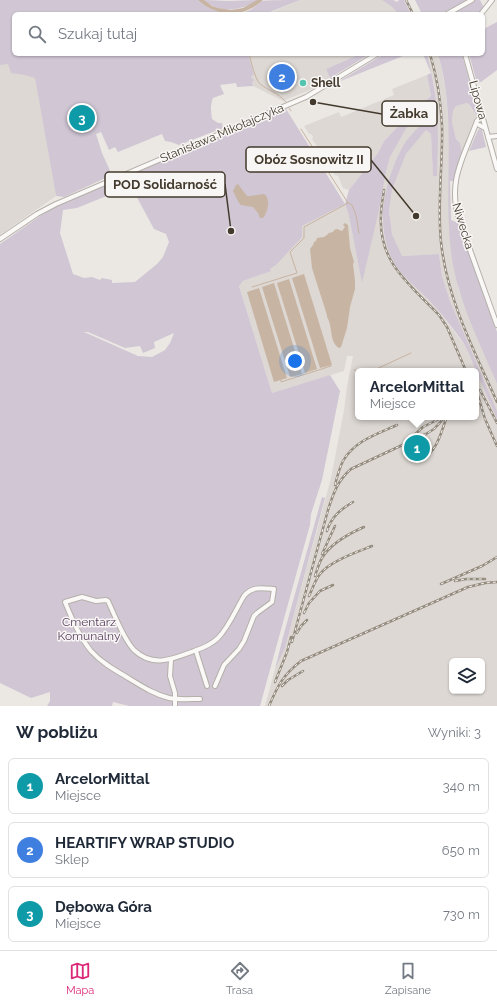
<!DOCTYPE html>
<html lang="pl">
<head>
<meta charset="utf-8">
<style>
  :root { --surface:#fff; --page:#f2f2f3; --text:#1f2937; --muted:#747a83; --line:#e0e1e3; --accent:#db2777 }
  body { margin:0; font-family:Raleway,sans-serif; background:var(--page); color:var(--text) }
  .controls { position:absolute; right:12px; bottom:12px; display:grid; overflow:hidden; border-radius:6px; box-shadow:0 1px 3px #0004 }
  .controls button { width:36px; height:36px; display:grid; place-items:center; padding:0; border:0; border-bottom:1px solid var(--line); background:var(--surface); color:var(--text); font:20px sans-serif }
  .you { position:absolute; left:295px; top:361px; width:14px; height:14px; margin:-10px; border:3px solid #fff; border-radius:50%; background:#1a73e8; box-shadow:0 0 0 6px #1a73e833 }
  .badge { display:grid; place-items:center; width:26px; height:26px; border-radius:50%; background:var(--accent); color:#fff; font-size:13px; font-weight:700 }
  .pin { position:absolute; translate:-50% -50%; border:2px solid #fff; box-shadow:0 1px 4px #0006 }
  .popup { position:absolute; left:355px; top:368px; width:124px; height:52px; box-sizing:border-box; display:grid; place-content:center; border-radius:6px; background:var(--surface); filter:drop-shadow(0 1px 3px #0005); font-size:13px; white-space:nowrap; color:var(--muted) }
  .popup b { font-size:15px; color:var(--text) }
  .popup::after { content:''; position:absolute; left:50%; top:100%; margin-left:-8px; border:8px solid transparent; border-top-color:var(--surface) }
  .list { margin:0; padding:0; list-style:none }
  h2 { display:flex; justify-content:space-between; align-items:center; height:52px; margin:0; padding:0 16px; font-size:17px }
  h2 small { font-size:13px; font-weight:400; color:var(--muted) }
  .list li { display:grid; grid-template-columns:26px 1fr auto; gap:12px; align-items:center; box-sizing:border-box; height:56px; margin:0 8px 8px; padding:0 8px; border:1px solid var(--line); border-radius:6px }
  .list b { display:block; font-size:15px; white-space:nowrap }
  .list p { margin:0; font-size:13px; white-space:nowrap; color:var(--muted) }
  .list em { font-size:13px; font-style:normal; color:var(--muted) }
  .icon { flex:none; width:22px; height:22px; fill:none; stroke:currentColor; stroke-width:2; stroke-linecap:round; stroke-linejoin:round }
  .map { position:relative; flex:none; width:497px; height:706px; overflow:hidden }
  .search { position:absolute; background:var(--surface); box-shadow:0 1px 3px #0004; left:12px; right:12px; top:12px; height:44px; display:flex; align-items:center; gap:10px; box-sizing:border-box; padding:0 14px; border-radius:6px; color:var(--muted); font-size:15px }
  .sheet { height:244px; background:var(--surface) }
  nav { display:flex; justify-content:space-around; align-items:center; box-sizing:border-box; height:56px; border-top:1px solid var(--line); background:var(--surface); font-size:11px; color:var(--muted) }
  nav a { display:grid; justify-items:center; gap:2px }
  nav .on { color:var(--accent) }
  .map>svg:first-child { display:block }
  .built { fill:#ddd8d3; fill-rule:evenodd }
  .green { fill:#d0c6d4; fill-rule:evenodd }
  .water { fill:#c8b4a2 }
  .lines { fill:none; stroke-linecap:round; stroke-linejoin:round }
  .stream { stroke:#c8b4a2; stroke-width:1 }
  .minor-casing { stroke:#b5b0a9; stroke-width:6 }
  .minor { stroke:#faf9f7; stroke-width:4 }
  .rail-casing { stroke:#948b7f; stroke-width:2.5 }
  .rail { stroke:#f8f6f4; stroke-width:1; stroke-dasharray:3; stroke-linecap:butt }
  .poi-dot { fill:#54c6af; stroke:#f8f6f4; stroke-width:1.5 }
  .labels { text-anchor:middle; stroke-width:3; stroke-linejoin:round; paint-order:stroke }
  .poi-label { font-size:12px; font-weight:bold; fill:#433a2d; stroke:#f8f6f4; text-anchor:start }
  .street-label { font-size:12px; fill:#433a2d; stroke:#f8f6f4 }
  .park-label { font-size:12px; fill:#553b5d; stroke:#f8f6f4 }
  .leader { fill:none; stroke:#433a2d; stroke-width:1.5 }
  .callout-dot { fill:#433a2d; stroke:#f8f6f4; stroke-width:1.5 }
  .callout { fill:#f8f6f4; stroke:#433a2d; stroke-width:1.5 }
  .callout-label { font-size:13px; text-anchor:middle; font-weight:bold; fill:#433a2d }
</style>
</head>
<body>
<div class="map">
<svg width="497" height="706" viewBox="0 0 497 706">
  <rect width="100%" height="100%" fill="#ebe8e4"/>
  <!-- built -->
  <g class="built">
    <polygon points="300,0 382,0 391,6 398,13 398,14 271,14 270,13"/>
    <polygon points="0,41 14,54 31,54 56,196 0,235"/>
    <polygon points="248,54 360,54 326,69 330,78 310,90 283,101 253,86 251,78 254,73"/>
    <path d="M427 54H438L441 66 446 93 449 131 450 233 459 291 497 384V706H265L275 669 285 648 331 478 344 410 347 386 353 356H347L344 371 272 393 239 286 243 281 270 271V269L276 265 302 226 345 204 349 216 362 282 386 172 390 157 406 129 417 117 436 101 434 84ZM437 110V176L433 175 431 134 426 130 406 154 392 190 389 212 391 224 392 234 401 256 439 254 442 276 450 301 469 347H466L436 308 400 271 386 242 383 230 382 220 384 208 388 183 393 168 401 150 407 141 426 119ZM358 371H476V417H358ZM452 661H482V691H452Z"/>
    <polygon points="427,75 431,96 412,112 384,141 378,153 349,190 343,188 339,178 337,175 336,176 327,162 324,155 323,155 312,139 313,137 311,134 309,134 304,126 339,112 341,117 346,115 394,95 392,89"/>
    <polygon points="467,103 469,105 474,112 478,116 462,152 460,143 456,139 452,122 453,111 456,106"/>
  </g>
  <!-- green -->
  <g class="green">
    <path d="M0 0H198C212 13 232 18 250 10 255 8 258 3 262 1 266 0 294 0 300 0L270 12 271 14H14V54H248L254 74 251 77 254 80 252 82 253 86 237 87 236 83 220 85 224 94 213 98C210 106 211 111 212 119L218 123H222L223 128 179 145 171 142 165 141 162 134 118 152 115 147 109 150 101 132 96 134 102 153 112 175 64 197 56 196 35 78 25 75 11 73 8 64 0 65Z"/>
    <path d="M204 0 229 1 257 0C243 11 218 14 204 0Z"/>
    <polygon points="382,0 393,0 397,2 399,0 404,0 411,14 398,14 398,13 391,6"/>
    <polygon points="415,0 480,0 484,8 479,14 422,14"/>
    <polygon points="497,22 497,70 481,82 477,83 469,54 483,54 483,30 489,26"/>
    <polygon points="360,54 370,54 330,78 326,69"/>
    <polygon points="384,54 408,54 338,82"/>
    <path d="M423 54H427C431 69 434 85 436 101L417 117 406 129 390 157 386 172 379 210 362 283 349 216 345 204 302 226V237L276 265 270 269 271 271 243 281 239 286 272 393 330 375 340 391 322 480 311 514 310 525 296 575 260 706H129L113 702 112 706H47L50 701V692L31 698 0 683V244L43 214 57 206 168 158 178 155 286 109 345 204 349 190 378 153 384 141 412 112 431 96 427 75 431 73ZM126 188 133 190 154 229 166 234 169 242 163 257 157 264 135 282 112 283V280L102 278 100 280 92 277 84 278 73 274 60 233 63 210 77 208ZM84 332H88L125 348 140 346 143 353 155 348 154 342 174 333 170 343 165 350 152 357 138 356Z"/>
    <path d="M438 54H462L478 114V116C473 112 472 106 467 103L456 106 453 111 452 122 456 139 460 143 462 152 454 181H450L451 220 458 223 497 332V384C480 343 459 303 452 259 442 191 458 121 438 54Z"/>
    <path d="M437 110 438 139 437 176H433L431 134 426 130 406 154 392 190 389 212 391 224 392 234 402 256 439 254 442 276 450 301 497 411V419C490 402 482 385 475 368 471 359 468 349 462 341 454 330 445 318 436 308 425 295 411 284 400 271 389 258 383 237 383 220 382 196 393 160 407 140 416 129 426 119 437 110Z"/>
    <polygon points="480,129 482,130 486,147 469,151 478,130"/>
    <polygon points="322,497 325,498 285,648 275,669 283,637"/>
  </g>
  <!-- water -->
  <g class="water">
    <path d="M198 0H204L212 6 218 8 231 10 243 8 257 0H263C259 3 255 7 250 9 232 18 212 13 198 0Z"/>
    <path d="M238 184 247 196H251L264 194C271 198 268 212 263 218H260L258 213 253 207 241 205 239 203 233 191 236 185Z"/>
    <path d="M345 223 348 225 350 248 354 262 353 264 355 281V289L350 307 347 328 341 347 339 348C329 342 333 326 327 317V315L312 268 310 249 313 245 314 242 316 241 317 238 324 237 327 235 329 233 333 232 334 230 337 229 342 231 345 227 343 225Z"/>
    <polygon points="304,274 332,365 320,368 292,278"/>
    <polygon points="289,279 317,369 305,373 277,283"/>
    <polygon points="274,283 302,374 290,377 262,287"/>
    <polygon points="259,288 287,378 274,382 247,292"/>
  </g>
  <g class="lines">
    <!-- stream -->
    <g class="stream">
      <path d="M249 54C251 61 255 79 260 84 269 91 277 92 286 102"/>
      <polyline points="289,108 291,111"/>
      <polyline points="301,129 348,203 352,205 356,215 359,233"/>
      <polyline points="252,287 297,273 290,252 304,238 304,227 348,203"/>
      <polyline points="354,370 360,371"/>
      <polyline points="372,371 411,353"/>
      <polyline points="281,380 281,382 331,366"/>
    </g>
    <!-- minor casing -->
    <g class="minor-casing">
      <g id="minor">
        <polyline points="447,14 472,0"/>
        <polyline points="481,14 492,0"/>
        <polyline points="465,54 497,169"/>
        <path d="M483 117 480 118 477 121C464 157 446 182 460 222L497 325"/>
        <polyline points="479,125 485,128"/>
        <polyline points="488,137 497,136"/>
        <polyline points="0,239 37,214 56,204 306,97 377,54"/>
        <polyline points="196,651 207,686"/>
        <polyline points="171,660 170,676 175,693 175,706"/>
        <path d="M200 699C190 699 179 700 169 698 153 694 140 685 125 676 113 669 101 662 91 651 79 636 72 619 65 602L82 597 96 601 106 600 108 601C114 614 124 640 134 650 153 668 173 659 194 651 203 648 211 645 218 638 229 627 236 609 244 596 252 586 262 588 274 589L272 602 257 613 254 616 244 641 239 649 224 665 215 686"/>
      </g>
    </g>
    <!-- minor -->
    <use href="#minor" class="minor"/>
    <!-- rail casing -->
    <g class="rail-casing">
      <g id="rail">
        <polyline points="406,0 413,14"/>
        <path d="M430 54C437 77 441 102 442 126 443 164 437 203 441 242 447 299 474 350 497 402"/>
        <path d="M384 190C383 198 381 206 381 215 378 262 409 284 439 315L447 327 466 371"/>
        <polyline points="476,389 485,419 497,446"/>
        <polyline points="480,390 490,409 497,423"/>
        <polyline points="410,439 423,427 441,418"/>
        <path d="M420 461C437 451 440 436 446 419"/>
        <path d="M335 485C337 477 339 469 343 461 354 441 377 434 397 425"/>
        <path d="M327 531C331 517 341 509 353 502"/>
        <polyline points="322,554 335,526"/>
        <path d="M315 576C317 570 319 563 322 558 331 543 348 534 364 527"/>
        <polyline points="455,581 466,579 485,579"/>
        <polyline points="441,584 482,566 497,557"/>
        <path d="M309 596C313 588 315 580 320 574 330 561 357 552 372 546"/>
        <polyline points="304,613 309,603 320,591 333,585"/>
        <polyline points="297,633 301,626 307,620"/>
        <path d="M292 642 328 510C333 494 338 480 351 469L426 434 434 429 445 417"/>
        <polyline points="275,682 287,652 291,637"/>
        <polyline points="282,686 288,680 303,671"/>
        <path d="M269 706C278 685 283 675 301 661L468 587 485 583 497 582"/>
      </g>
    </g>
    <!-- rail -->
    <use href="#rail" class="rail"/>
  </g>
  <!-- markers -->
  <circle class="poi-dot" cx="303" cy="83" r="4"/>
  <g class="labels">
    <!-- poi labels -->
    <g class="poi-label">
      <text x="311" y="87">Shell</text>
    </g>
    <!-- street labels -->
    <g class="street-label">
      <text transform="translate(478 100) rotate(75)" y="4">Lipowa</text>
      <text transform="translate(222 133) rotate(-23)" y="4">Stanisława Mikołajczyka</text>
      <text transform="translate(463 226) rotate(73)" y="4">Niwecka</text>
    </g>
    <!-- park labels -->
    <g class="park-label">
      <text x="89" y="626">Cmentarz<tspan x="89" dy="14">Komunalny</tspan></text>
    </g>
  </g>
  <!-- callouts -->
  <path class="leader" d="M313 102L382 114M416 216L371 160M231 231L225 184"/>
  <g class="callout-dot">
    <circle cx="313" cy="102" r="4"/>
    <circle cx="416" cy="216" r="4"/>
    <circle cx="231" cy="231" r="4"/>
  </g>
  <g class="callout">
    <rect x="382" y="101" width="55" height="25" rx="4"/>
    <rect x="246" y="147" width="125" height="25" rx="4"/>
    <rect x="105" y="172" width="120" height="25" rx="4"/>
  </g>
  <g class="callout-label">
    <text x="409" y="118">Żabka</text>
    <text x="309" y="164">Obóz Sosnowitz II</text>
    <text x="165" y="189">POD Solidarność</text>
  </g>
</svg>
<div class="controls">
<button><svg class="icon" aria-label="layers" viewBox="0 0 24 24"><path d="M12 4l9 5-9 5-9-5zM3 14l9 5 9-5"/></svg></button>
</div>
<div class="you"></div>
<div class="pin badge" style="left:417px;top:448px;background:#0f9aa8">1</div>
<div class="popup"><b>ArcelorMittal</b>Miejsce</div>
<div class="pin badge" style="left:282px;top:77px;background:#3f7fe0">2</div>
<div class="pin badge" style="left:82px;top:118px;background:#0f9aa8">3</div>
<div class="search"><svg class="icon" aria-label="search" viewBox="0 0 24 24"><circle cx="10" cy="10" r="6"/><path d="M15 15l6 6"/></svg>Szukaj tutaj</div>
</div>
<section class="sheet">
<h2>W pobliżu<small>Wyniki: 3</small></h2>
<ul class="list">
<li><span class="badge" style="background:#0f9aa8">1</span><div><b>ArcelorMittal</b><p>Miejsce</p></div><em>340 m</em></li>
<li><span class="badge" style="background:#3f7fe0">2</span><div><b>HEARTIFY WRAP STUDIO</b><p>Sklep</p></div><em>650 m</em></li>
<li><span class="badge" style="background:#0f9aa8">3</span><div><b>Dębowa Góra</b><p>Miejsce</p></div><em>730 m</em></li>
</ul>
</section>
<nav>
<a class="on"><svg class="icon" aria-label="map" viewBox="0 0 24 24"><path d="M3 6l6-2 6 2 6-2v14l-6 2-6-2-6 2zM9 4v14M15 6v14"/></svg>Mapa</a>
<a><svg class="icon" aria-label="directions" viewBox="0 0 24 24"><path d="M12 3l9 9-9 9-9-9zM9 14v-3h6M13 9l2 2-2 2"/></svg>Trasa</a>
<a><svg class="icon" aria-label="saved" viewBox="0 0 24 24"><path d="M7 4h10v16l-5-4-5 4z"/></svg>Zapisane</a>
</nav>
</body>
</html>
